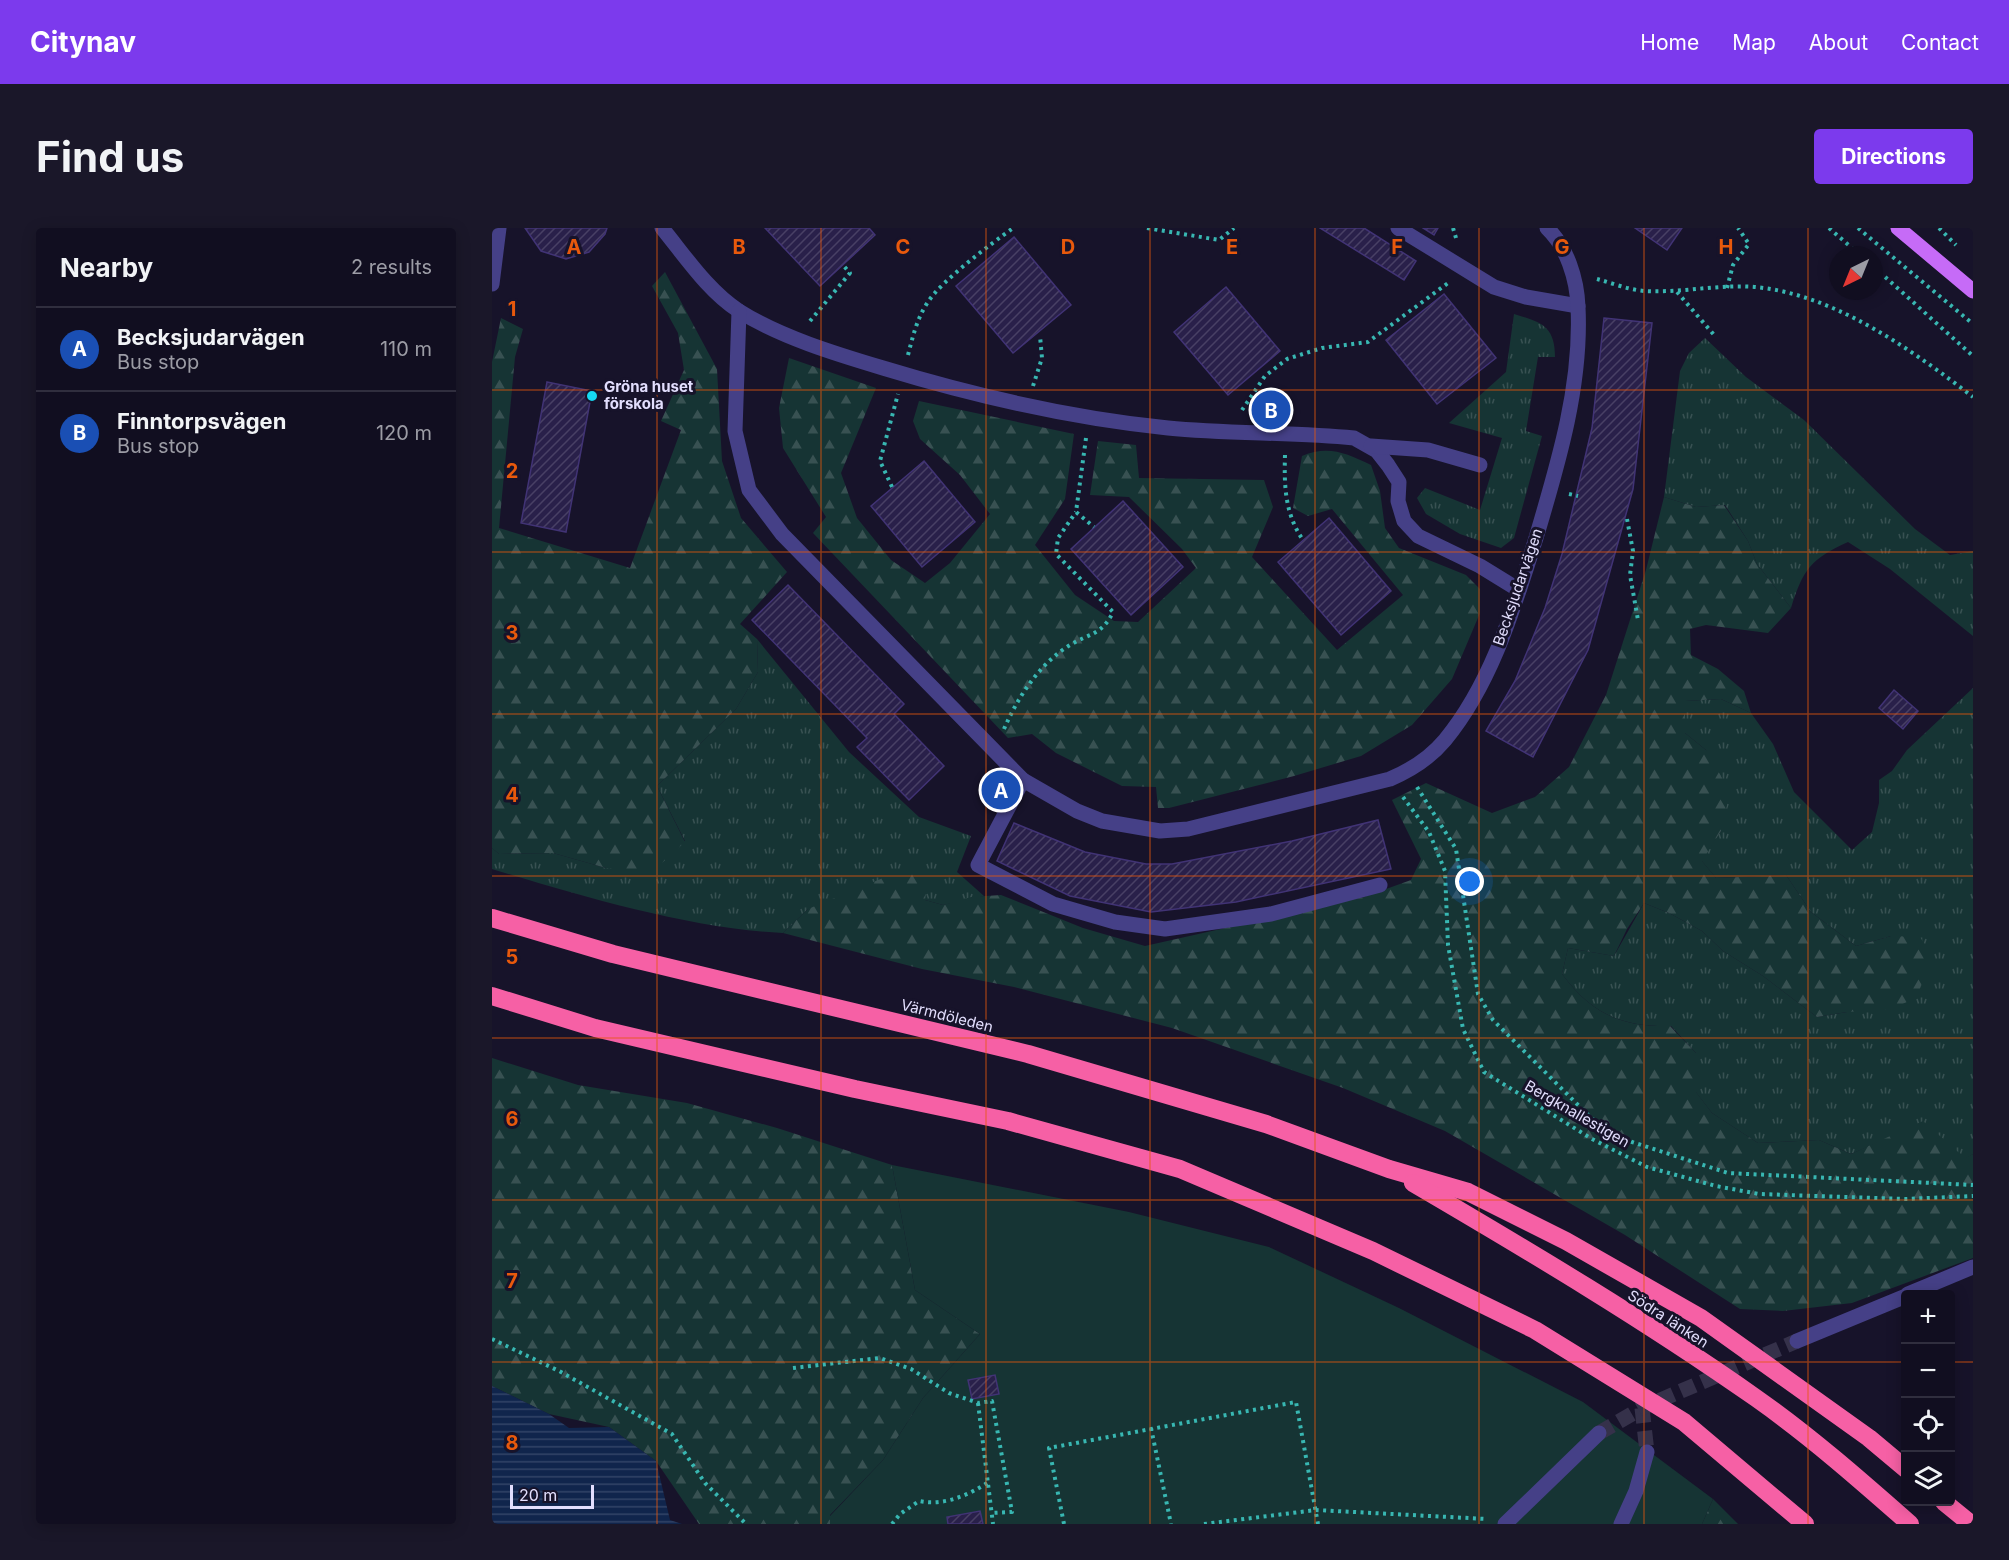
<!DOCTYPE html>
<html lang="en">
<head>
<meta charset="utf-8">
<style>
  :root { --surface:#110e20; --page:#1a1729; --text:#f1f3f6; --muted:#9c9ca5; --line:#302e3e; --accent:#7c3aed }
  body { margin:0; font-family:Inter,sans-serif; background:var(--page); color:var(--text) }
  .controls { position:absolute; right:18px; bottom:18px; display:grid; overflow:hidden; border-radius:6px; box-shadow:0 3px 15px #0003 }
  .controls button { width:54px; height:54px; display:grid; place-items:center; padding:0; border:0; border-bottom:2px solid var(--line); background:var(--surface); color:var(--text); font:30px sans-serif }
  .compass { position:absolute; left:1337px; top:18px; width:54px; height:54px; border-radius:50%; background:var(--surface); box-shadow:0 3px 15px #0003; rotate:223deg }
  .scale { position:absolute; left:18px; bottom:15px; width:84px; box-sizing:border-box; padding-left:6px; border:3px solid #e2defd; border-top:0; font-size:16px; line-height:21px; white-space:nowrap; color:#e2defd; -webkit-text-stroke:4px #17132a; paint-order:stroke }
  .you { position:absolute; left:978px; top:654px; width:21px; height:21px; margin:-15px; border:4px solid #fff; border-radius:50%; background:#1a73e8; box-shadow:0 0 0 9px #1a73e833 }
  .badge { display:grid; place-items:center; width:39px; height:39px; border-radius:50%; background:var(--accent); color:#fff; font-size:20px; font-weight:700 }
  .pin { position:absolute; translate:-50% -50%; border:3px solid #fff; box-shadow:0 2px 6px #0006 }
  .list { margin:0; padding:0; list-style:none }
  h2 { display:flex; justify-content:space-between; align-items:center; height:78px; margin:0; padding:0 24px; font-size:26px }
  h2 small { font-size:20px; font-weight:400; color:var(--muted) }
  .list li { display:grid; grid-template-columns:39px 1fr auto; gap:18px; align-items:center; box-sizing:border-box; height:84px; padding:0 24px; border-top:2px solid var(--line) }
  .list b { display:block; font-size:22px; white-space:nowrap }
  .list p { margin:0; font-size:20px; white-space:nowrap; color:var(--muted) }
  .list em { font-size:20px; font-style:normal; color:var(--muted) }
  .icon { flex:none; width:33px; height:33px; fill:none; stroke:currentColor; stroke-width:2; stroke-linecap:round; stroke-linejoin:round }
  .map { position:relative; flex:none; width:1481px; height:1296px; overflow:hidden; border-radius:6px }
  header { display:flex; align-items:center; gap:36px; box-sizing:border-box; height:84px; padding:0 30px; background:var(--accent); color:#fff }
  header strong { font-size:28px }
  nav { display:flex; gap:33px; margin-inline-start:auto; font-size:21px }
  .intro { display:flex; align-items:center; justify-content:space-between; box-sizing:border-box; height:144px; padding:0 36px }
  h1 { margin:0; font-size:42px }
  .button { padding:15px 27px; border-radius:6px; background:var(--accent); color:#fff; font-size:21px; font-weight:700 }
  main { display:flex; gap:36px; padding:0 36px }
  aside { flex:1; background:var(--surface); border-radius:6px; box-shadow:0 3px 15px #0003 }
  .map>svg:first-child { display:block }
  .grass { fill:url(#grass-tufts) }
  .forest { fill:url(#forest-firs) }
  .green { fill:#163434 }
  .water { fill:url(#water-rules) }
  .building { fill:url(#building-hatch); stroke:#413375; stroke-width:1.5 }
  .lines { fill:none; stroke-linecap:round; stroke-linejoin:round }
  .minor-tunnel { stroke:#35314a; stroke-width:15; stroke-dasharray:15 8; stroke-linecap:butt }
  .path { stroke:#38b7b2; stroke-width:4; stroke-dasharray:3 4.5; stroke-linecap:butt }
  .minor { stroke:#454087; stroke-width:15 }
  .major { stroke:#c66bf7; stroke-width:15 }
  .highway { stroke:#f660a5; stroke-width:18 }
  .grid { fill:none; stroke:#e8590c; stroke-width:1.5; stroke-opacity:0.55 }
  .poi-dot { fill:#15d8f2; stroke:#17132a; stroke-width:2 }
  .labels { text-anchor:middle; stroke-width:6; stroke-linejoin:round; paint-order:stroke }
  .poi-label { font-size:15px; font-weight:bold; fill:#e2defd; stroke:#17132a; text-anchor:start }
  .street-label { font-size:15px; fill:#e2defd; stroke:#17132a }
  .grid-label { font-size:20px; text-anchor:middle; font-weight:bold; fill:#e8590c; stroke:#17132a; stroke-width:6; stroke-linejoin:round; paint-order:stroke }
</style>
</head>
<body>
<header>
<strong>Citynav</strong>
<nav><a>Home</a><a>Map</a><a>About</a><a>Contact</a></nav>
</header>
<div class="intro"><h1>Find us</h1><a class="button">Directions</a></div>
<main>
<aside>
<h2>Nearby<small>2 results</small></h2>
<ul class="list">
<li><span class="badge" style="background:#1a4fb4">A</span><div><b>Becksjudarvägen</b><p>Bus stop</p></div><em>110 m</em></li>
<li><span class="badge" style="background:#1a4fb4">B</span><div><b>Finntorpsvägen</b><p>Bus stop</p></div><em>120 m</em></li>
</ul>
</aside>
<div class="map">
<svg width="1481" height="1296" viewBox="0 0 1481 1296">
  <defs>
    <pattern id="grass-tufts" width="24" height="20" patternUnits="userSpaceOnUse" patternTransform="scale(1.5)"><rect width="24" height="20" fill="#163434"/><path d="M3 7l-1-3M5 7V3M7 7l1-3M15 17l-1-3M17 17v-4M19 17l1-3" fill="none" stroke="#385152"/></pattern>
    <pattern id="forest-firs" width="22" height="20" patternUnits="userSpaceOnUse" patternTransform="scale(1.5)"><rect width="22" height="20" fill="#163434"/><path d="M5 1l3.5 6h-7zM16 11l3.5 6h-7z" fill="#385152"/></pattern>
    <pattern id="water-rules" width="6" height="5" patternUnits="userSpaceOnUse" patternTransform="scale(1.5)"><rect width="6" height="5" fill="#10254c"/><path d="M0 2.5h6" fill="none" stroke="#324467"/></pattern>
    <pattern id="building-hatch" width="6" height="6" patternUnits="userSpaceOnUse" patternTransform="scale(1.5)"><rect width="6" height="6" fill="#29204a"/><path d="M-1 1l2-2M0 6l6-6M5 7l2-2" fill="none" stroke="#484065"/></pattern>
  </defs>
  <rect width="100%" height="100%" fill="#17132a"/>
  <!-- grass -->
  <g class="grass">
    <path d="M1022 86C1048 94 1063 97 1063 129H1046L1034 203 1050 208 1022 310 1009 320 968 306 934 286 925 270 933 260 988 282 1010 210 957 195 1014 144Z"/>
    <path d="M1213 110 1254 149 1312 192 1423 301 1458 327 1481 323V408L1398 341 1356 314C1319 331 1311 341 1299 380L1265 336 1256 313 1233 277 1204 279 1172 269 1188 143 1197 125Z"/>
    <path d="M265 411 357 524 427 589 479 608 465 644 492 668 451 677 433 672 316 681 291 705C199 701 89 668 0 641V620L7 626 61 625 114 640 193 613 165 558 244 481 266 444Z"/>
    <path d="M1481 460V926L1473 931 1389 913 1359 926 1327 912 1266 915 1220 885 1203 863 1204 825 1179 798C1129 799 1100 786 1070 746L1076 720 1122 728 1152 675 1177 685 1210 703 1231 723 1271 748 1325 789 1355 784 1399 708 1364 718 1319 684 1294 647 1224 650 1209 632 1229 603 1214 522 1193 505V473L1229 471 1259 485 1281 516 1302 564 1360 622 1380 604 1387 575V552L1400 543 1415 522Z"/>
  </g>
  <!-- forest -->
  <g class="forest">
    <polygon points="173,44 225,141 230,233 249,290 295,344 248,396 265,411 266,444 244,481 165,558 193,614 159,645 114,640 61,625 7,626 0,620 0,134 9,90 31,101 23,129 7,300 138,340 189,202 169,193 192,142 186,105 160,58"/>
    <path d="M297 130 384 160 349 245 365 290 399 332 433 355 458 335 498 286 468 247 428 211 421 193 427 173 582 206 573 271 543 317 583 367 622 393 646 394 704 340 690 321 637 269 598 267 606 213 644 217 647 250 772 252 781 279 760 329 845 422 911 367 840 281 816 288 801 280 810 228C836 217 854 225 879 237L888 263 893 300 907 320 974 347 988 361V385L960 451 920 497 869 528 802 548 677 580H666L664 559 630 558 564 525 540 506 516 510 321 305 334 289 291 220 287 180Z"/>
    <path d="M1172 269 1204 279 1232 277 1256 313 1265 336 1299 380 1276 405 1214 397 1198 401 1199 427 1226 441 1252 463 1259 485 1229 471 1193 473V505L1214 522 1238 564 1229 603 1210 633 1224 650 1294 647 1319 684 1364 718 1399 708 1428 709 1441 729 1424 770 1399 781 1355 784 1325 789 1271 748 1231 723 1210 703 1177 685 1152 675 1135 701 1122 728 1076 720 1070 746C1100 786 1129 799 1178 798L1204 825V864L1220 885 1266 915 1327 912 1359 926 1431 893 1473 930 1481 926V1030L1360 1075 1291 1083 1248 1081 1133 1007 953 903 851 860 680 800 522 759 430 741 291 705 316 681 420 638 437 645 433 672 451 677 479 669 509 667 591 700 653 718 872 669 919 652 929 631 900 572 934 555 1000 585 1043 569 1077 539 1114 467 1154 342Z"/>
    <polygon points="0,830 86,857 195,875 285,900 400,937 423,1062 488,1106 431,1170 391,1232 338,1287 338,1296 207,1296 164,1233 117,1199 57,1186 0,1158"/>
    <polygon points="1221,1271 1246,1296 1210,1296"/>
  </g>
  <!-- green -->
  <polygon class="green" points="400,937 637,984 777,1019 907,1080 1091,1174 1221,1271 1210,1296 338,1296 338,1288 391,1232 431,1170 488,1106 423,1062"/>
  <!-- water -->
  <polygon class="water" points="0,1158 57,1186 77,1200 117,1199 164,1233 178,1292 190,1296 0,1296"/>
  <!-- building -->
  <g class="building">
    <polygon points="33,0 115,0 113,6 97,24 74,31 49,23"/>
    <polygon points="273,0 377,0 383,7 328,58"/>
    <polygon points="828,0 872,0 924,33 912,52"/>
    <polygon points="931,0 946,0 942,7"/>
    <polygon points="1143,0 1190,0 1175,22"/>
    <polygon points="522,9 579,77 521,125 464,58"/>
    <polygon points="734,59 788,123 736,167 682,104"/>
    <polygon points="952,66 1004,130 945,176 894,112"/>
    <polygon points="1112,90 1160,95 1141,261 1096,422 1041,529 994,503 1023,453 1053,380 1070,326 1100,200"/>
    <polygon points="55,154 100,163 74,304 29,295"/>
    <polygon points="432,233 483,294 430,339 379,278"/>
    <polygon points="631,273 691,339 639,387 579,321"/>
    <polygon points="837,290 899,363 849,407 786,334"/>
    <polygon points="296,357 412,476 402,486 452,538 417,572 365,519 375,510 260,392"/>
    <polygon points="1402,462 1426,483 1411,501 1387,480"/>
    <polygon points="886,592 899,641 744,674 659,684 578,668 505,633 522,595 593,624 654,636 680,636 800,613"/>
    <polygon points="503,1147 507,1166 480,1171 476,1152"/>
    <polygon points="488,1283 491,1296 456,1296 455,1289"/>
  </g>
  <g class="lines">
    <!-- minor-tunnel -->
    <g class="minor-tunnel">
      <polyline points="1150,1180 1155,1224"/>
      <polyline points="1107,1205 1150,1180 1305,1113"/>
    </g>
    <!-- path -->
    <g class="path">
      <polyline points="655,0 727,12 742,0"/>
      <polyline points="961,0 964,10"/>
      <polyline points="1337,0 1368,27"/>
      <polyline points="1366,0 1481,96"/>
      <polyline points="1447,0 1464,17"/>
      <polyline points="1382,39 1481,128"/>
      <path d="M1105 51C1120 55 1137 62 1153 63 1190 65 1227 56 1263 59 1342 66 1420 122 1481 169"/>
      <polyline points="1235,60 1241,37 1257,16 1246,0"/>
      <polyline points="1185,64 1223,108"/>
      <polyline points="318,93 358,45 351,37"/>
      <path d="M416 127C421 108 425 90 436 74 450 52 499 16 521 0"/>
      <polyline points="541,158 550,130 548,108"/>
      <polyline points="750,182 773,148 795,131 830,120 876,114 956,55"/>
      <polyline points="594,210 584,284 602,299"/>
      <path d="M793 227C792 258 793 286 811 312"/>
      <polyline points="400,259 388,233 406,166"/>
      <polyline points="1077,266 1086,268"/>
      <polyline points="1135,291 1141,323 1138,347 1146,392"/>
      <path d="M512 501C526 469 547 436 578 417 598 405 610 407 621 384L564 326 566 310 584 284"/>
      <polyline points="925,559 964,621 986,766 1001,792 1099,890 1140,914 1236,945 1481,957"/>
      <polyline points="911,569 937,604 953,643 956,717 971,801 992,844 1100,911 1155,939 1224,958 1267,966 1413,971 1481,968"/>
      <polyline points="0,1111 67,1143 180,1206 213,1255 254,1296"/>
      <polyline points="301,1140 388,1130 419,1141 457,1165 486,1175 500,1173 520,1284 499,1285"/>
      <polyline points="486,1175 501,1296"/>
      <polyline points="659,1200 679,1296"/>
      <path d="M400 1296 408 1286 427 1273C451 1278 475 1268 495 1255"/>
      <polyline points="572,1296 557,1220 804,1174 826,1296"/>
      <polyline points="712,1296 824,1282 995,1291"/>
    </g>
    <!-- minor -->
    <g class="minor">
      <path d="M170 0C193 28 216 63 247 83 288 109 344 126 391 140 483 168 579 190 676 200 737 206 800 204 862 210L885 223 896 237 907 254 906 273 912 293 926 308 988 338 1027 362"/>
      <polyline points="906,0 1002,59 1034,69 1086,78"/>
      <polyline points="0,56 7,0"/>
      <path d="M247 83 243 203 257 262 290 306 531 552 585 583 610 593 668 603 696 601 898 551C919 542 938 530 953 512 1000 455 1022 379 1044 310 1066 236 1090 157 1086 79 1085 51 1075 19 1055 0"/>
      <polyline points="879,218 936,222 988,237"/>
      <polyline points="531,552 486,637 561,676 623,694 673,701 779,686 888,657"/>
      <polyline points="1416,1066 1481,1039"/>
      <polyline points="1305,1113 1414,1068"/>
      <polyline points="1013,1296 1107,1205"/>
      <polyline points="1129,1296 1144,1263 1155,1224"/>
    </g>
    <!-- major -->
    <polyline class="major" points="1406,0 1481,63"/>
    <!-- highway -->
    <g class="highway">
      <polyline points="0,690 121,726 536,826 774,896 897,941 976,964 1074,1013 1209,1090 1377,1210 1414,1241"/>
      <polyline points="0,768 103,800 363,861 516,893 688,941 881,1023 1043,1102 1192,1194 1313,1296"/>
      <path d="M921 955C1037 1023 1153 1092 1264 1170 1318 1208 1368 1252 1418 1296"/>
      <polyline points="1452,1274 1479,1296"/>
    </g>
  </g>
  <!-- grid -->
  <path class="grid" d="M165 0V1296M329 0V1296M494 0V1296M658 0V1296M823 0V1296M987 0V1296M1152 0V1296M1316 0V1296M0 162H1481M0 324H1481M0 486H1481M0 648H1481M0 810H1481M0 972H1481M0 1134H1414M1458 1134H1481"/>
  <!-- markers -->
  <circle class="poi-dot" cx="100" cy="168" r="6"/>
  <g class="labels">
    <!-- poi labels -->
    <g class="poi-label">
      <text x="112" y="164">Gröna huset<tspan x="112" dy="17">förskola</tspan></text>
    </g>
    <!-- street labels -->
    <g class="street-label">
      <text transform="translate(1026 359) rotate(-71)" y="5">Becksjudarvägen</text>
      <text transform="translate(455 788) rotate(14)" y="5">Värmdöleden</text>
      <text transform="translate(1085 886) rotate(30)" y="5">Bergknallestigen</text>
      <text transform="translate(1176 1091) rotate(33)" y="5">Södra länken</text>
    </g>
  </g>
  <g class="grid-label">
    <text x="82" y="26">A</text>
    <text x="247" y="26">B</text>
    <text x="411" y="26">C</text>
    <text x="576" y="26">D</text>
    <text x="740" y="26">E</text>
    <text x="905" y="26">F</text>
    <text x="1070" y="26">G</text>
    <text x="1234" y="26">H</text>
    <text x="20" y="88">1</text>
    <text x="20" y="250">2</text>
    <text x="20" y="412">3</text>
    <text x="20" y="574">4</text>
    <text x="20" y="736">5</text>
    <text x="20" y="898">6</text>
    <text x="20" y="1060">7</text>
    <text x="20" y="1222">8</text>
  </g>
</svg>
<div class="controls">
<button>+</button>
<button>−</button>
<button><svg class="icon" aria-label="locate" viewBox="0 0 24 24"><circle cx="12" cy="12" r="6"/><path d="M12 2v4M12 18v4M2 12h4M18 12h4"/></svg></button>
<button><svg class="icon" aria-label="layers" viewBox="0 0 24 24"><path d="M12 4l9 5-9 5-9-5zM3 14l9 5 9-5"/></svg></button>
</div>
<svg class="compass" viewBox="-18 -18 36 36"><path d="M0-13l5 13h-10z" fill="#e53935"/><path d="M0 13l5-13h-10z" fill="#9c9ca5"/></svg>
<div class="scale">20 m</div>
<div class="you"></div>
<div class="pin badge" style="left:509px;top:562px;background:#1a4fb4">A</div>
<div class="pin badge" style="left:779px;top:182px;background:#1a4fb4">B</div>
</div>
</main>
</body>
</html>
